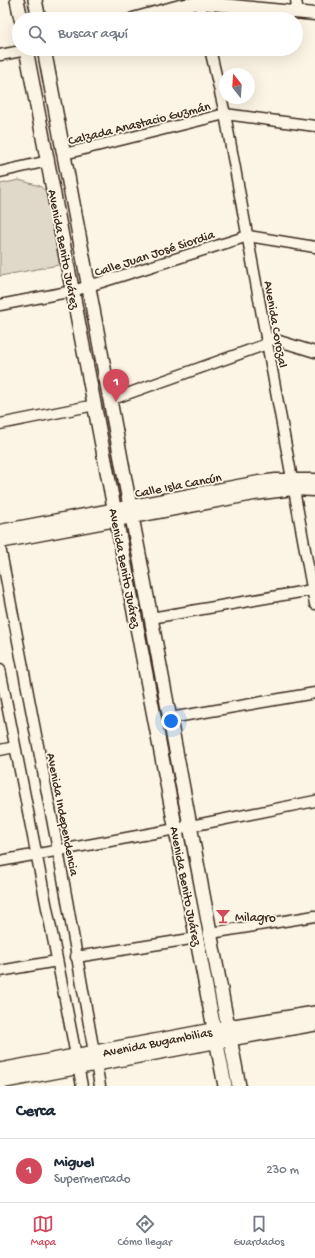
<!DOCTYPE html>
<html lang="es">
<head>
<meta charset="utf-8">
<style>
  :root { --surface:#fff; --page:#f6f6f7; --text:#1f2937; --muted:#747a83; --line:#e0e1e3; --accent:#d1495b }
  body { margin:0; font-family:"Gochi Hand",sans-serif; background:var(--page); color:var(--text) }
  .compass { position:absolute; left:219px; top:68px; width:36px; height:36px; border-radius:50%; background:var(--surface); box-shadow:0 4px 16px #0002; rotate:343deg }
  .you { position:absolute; left:171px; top:721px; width:14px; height:14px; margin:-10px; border:3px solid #fff; border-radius:50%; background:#1a73e8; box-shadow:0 0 0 6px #1a73e833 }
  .badge { display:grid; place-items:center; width:26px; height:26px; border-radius:50%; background:var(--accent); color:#fff; font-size:13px; font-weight:700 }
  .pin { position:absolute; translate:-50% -33px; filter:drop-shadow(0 1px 2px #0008) }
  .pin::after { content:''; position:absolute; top:21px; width:14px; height:12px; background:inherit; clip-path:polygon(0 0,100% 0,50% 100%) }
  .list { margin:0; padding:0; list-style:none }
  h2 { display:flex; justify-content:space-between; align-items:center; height:52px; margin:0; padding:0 16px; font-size:17px }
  h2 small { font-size:13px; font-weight:400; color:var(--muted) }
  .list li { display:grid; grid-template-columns:26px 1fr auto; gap:12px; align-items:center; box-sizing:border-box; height:64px; padding:0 16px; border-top:1px solid var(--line) }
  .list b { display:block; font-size:15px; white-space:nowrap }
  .list p { margin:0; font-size:13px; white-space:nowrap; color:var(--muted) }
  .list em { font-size:13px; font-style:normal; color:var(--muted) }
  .icon { flex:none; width:22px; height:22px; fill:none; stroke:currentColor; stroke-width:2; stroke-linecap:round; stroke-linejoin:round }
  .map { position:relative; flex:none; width:315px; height:1086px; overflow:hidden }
  .search { position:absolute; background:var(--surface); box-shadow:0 4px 16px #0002; left:12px; right:12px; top:12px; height:44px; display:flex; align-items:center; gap:10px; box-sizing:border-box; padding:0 14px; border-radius:22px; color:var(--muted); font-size:15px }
  .sheet { height:116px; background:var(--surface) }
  nav { display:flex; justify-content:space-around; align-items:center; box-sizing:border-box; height:56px; border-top:1px solid var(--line); background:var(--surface); font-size:11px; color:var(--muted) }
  nav a { display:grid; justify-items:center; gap:2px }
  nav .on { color:var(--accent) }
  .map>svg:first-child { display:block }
  .pitch { fill:#e0d8c8; stroke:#8e8173 }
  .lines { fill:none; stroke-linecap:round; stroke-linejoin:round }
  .minor-casing { stroke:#3b2a1e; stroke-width:13 }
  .tertiary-casing { stroke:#3b2a1e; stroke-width:15 }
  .secondary-casing { stroke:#3b2a1e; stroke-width:16 }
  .minor { stroke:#fcf5e5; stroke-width:10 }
  .tertiary { stroke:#fcf5e5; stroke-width:12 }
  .secondary { stroke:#fcf5e5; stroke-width:13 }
  .labels { text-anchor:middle; stroke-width:3.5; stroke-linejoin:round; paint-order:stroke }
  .street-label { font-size:13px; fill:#3b2a1e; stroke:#fcf5e5 }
  .poi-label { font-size:13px; fill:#3b2a1e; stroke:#fcf5e5; text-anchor:start }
</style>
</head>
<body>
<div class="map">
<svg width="315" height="1086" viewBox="0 0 315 1086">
  <rect width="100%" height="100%" fill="#fcf5e5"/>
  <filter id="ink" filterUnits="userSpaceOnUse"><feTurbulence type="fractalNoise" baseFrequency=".025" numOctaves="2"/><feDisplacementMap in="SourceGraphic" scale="8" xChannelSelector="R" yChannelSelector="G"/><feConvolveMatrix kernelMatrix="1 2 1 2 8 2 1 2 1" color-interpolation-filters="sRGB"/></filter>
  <g filter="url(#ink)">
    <!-- pitch -->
    <polygon class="pitch" points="19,180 40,186 58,203 69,263 0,276 0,184"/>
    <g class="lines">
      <!-- minor casing -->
      <g class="minor-casing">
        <g id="minor">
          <polyline points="199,0 203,19"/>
          <polyline points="296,0 298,12"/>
          <polyline points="210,49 225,114 315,604"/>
          <polyline points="0,55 27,50"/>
          <polyline points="64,154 225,114 315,126"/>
          <polyline points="0,172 48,161"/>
          <polyline points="0,305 73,291 248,236 315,247"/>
          <polyline points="266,337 315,352"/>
          <polyline points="110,400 267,344"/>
          <polyline points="0,424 95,405"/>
          <polyline points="0,547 58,850 100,1086"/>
          <polyline points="151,618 312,590"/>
          <polyline points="0,669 82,1086"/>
          <polyline points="170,718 315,693"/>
          <polyline points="0,750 15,747"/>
          <polyline points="0,861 176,829 315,801"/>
          <polyline points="211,933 315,916"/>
          <polyline points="76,957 197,938"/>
          <polyline points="0,971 57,961"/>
        </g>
      </g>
      <!-- tertiary casing -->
      <g class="tertiary-casing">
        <g id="tertiary">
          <polyline points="133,19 180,6 200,3 315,14"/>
          <polyline points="0,531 259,482 276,480 315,480"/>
          <polyline points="0,542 254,494 293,489 315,490"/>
        </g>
      </g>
      <!-- secondary casing -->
      <g class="secondary-casing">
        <g id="secondary">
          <polyline points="17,0 21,19"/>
          <polyline points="35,0 39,19"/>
          <polyline points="26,49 225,1086"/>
          <polyline points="44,49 239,1086"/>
          <polyline points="0,1070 228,1027 315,1013"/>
          <polyline points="0,1082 230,1039 315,1024"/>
        </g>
      </g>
      <!-- minor -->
      <use href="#minor" class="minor"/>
      <!-- tertiary -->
      <use href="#tertiary" class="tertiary"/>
      <!-- secondary -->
      <use href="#secondary" class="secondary"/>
    </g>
  </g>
  <!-- icons -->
  <defs>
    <g id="bar-bare" transform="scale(1.2)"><path d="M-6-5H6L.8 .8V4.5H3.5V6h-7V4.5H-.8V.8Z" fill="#d1495b" stroke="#fcf5e5" stroke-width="2.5" paint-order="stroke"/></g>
  </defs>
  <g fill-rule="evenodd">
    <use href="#bar-bare" x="223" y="916"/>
  </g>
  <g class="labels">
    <!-- street labels -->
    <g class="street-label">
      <text transform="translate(139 122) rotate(-14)" y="5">Calzada Anastacio Guzmán</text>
      <text transform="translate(65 249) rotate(79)" y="5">Avenida Benito Juárez</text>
      <text transform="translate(154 252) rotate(-18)" y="5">Calle Juan José Siordia</text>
      <text transform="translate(277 324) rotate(80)" y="5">Avenida Corozal</text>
      <text transform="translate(178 484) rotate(-11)" y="5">Calle Isla Cancún</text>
      <text transform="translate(126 568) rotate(79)" y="5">Avenida Benito Juárez</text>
      <text transform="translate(64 814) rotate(79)" y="5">Avenida Independencia</text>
      <text transform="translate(187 886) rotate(79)" y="5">Avenida Benito Juárez</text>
      <text transform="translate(157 1041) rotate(-11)" y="5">Avenida Bugambilias</text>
    </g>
    <!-- poi labels -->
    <g class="poi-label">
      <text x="235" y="921">Milagro</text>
    </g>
  </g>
</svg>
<svg class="compass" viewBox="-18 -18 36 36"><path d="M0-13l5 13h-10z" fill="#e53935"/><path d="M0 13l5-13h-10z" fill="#747a83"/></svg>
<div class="you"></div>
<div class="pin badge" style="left:116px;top:402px">1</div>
<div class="search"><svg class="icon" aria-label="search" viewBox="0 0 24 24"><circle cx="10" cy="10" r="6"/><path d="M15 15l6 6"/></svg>Buscar aquí</div>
</div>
<section class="sheet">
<h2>Cerca<small></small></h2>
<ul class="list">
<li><span class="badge">1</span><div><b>Miguel</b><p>Supermercado</p></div><em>230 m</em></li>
</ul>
</section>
<nav>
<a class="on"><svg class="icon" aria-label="map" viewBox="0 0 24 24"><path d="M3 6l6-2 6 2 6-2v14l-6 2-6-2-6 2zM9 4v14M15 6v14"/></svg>Mapa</a>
<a><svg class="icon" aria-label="directions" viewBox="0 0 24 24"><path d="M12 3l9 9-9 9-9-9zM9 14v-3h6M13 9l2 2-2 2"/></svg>Cómo llegar</a>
<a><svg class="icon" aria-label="saved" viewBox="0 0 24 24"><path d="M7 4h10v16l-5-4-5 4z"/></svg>Guardados</a>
</nav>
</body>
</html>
